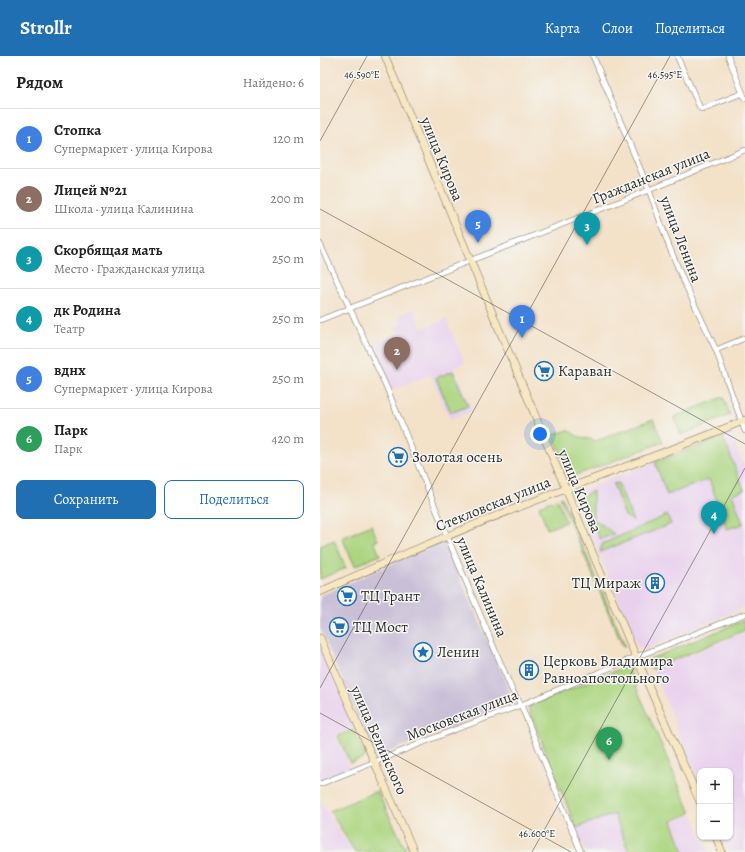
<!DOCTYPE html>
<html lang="ru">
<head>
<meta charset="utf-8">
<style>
  :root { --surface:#fff; --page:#f6f6f6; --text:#222; --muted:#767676; --line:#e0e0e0; --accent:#1f6fb2 }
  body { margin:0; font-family:Alegreya,serif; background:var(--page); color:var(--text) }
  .controls { position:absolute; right:12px; bottom:12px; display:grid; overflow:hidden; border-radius:8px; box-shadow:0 1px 3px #0004 }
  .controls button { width:36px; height:36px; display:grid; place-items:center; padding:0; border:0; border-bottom:1px solid var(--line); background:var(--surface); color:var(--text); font:20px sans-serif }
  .you { position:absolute; left:220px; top:378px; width:14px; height:14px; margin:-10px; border:3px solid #fff; border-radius:50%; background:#1a73e8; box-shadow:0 0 0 6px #1a73e833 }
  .badge { display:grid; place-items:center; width:26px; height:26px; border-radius:50%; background:var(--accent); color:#fff; font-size:13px; font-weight:700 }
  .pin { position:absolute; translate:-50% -33px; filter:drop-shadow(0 1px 2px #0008) }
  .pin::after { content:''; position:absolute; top:21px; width:14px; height:12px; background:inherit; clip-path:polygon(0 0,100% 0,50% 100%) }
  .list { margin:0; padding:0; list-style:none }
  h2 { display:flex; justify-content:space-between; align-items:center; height:52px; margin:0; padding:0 16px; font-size:17px }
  h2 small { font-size:13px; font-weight:400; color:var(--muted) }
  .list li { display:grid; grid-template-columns:26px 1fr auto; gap:12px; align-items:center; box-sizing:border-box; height:60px; padding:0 16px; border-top:1px solid var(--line) }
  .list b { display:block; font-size:15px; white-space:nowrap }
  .list p { margin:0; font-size:13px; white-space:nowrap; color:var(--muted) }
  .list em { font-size:13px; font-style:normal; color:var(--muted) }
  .actions { display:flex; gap:8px; padding:12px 16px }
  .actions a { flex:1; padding:9px 0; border:1px solid var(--accent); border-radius:8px; text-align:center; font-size:14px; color:var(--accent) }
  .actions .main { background:var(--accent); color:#fff }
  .map { position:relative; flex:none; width:425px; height:796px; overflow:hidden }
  header { display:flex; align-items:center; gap:24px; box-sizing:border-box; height:56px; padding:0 20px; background:var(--accent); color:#fff }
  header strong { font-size:19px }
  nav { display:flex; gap:22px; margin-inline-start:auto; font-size:14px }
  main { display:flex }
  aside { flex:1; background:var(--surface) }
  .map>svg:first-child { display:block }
  .built { fill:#e9d1ed }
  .industrial { fill:#c9bfd7 }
  .green { fill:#acd580; stroke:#6c8056 }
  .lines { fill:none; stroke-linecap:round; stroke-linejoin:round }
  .street-casing { stroke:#716b62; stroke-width:6 }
  .secondary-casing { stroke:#716b62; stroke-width:8 }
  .street { stroke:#fff; stroke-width:5 }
  .secondary { stroke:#f7e8c3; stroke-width:7 }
  .ticks { fill:none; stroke:#2b2b2b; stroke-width:1; stroke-opacity:0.45 }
  .labels { text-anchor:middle; stroke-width:3; stroke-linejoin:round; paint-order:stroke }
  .street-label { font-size:15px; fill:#2b2b2b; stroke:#f6f6f2 }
  .poi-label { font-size:15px; fill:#2b2b2b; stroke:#f6f6f2; text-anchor:start }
  .ticks-label { font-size:10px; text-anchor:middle; fill:#2b2b2b; stroke:#f6f6f2; stroke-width:3; stroke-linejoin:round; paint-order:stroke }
</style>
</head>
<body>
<header>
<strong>Strollr</strong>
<nav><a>Карта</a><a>Слои</a><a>Поделиться</a></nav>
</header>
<main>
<aside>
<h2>Рядом<small>Найдено: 6</small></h2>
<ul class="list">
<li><span class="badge" style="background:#3f7fe0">1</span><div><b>Стопка</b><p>Супермаркет · улица Кирова</p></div><em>120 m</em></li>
<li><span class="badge" style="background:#8d6e63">2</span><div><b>Лицей №21</b><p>Школа · улица Калинина</p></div><em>200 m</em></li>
<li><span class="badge" style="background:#0f9aa8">3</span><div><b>Скорбящая мать</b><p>Место · Гражданская улица</p></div><em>250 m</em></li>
<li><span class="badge" style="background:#0f9aa8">4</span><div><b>дк Родина</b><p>Театр</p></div><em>250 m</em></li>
<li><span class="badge" style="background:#3f7fe0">5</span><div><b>вднх</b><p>Супермаркет · улица Кирова</p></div><em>250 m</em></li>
<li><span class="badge" style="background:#2e9e5b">6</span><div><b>Парк</b><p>Парк</p></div><em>420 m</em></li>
</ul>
<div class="actions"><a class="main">Сохранить</a><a>Поделиться</a></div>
</aside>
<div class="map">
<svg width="425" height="796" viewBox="0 0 425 796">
  <rect width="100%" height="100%" fill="#f6f6f2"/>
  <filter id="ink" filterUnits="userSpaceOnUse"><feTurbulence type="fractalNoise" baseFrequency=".025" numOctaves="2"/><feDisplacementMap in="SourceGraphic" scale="8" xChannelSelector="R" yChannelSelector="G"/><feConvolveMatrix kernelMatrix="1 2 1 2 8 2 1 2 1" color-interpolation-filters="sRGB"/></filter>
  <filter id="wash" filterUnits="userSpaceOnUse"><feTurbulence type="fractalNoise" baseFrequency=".012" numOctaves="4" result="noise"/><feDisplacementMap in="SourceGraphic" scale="16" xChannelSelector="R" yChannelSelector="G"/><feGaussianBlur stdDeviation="0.9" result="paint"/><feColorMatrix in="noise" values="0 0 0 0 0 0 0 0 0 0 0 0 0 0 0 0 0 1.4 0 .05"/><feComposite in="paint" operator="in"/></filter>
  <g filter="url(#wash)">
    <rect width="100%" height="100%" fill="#f3e1c8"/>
    <!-- built -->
    <g class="built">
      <polygon points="93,253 102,273 126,263 145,307 134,312 152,355 130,364 111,318 72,335 53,289 78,278 75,270 81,268 78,260"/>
      <polygon points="410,376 425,412 425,551 326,593 320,592 318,590 253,438"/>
      <polygon points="425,576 425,796 409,796 403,781 410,781 410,715 380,715 380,727 333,614"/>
      <polygon points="0,586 36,671 16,680 31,713 0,726"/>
      <polygon points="0,744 33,796 0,796"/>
      <polygon points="294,758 308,796 266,796 256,772"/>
      <polygon points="372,758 380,776 380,781 382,781 389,796 364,796 353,766"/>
    </g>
    <!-- industrial -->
    <polygon class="industrial" points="124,485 195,646 63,698 55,699 0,572 0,540"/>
    <!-- green -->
    <g class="green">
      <polygon points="133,315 148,350 131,357 116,322"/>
      <polygon points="403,341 410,359 361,379 354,361"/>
      <polygon points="333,363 343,386 251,421 233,379 248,374 257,380 276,385"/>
      <polygon points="403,381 424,434 412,438 423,468 407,473 389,423 347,439 335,406"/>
      <polygon points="298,427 313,465 305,460 293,428"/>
      <polygon points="273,435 273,462 294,478 280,483 261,441"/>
      <polygon points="242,441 305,590 303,591 240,442"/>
      <polygon points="237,443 246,466 227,473 219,450"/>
      <polygon points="347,459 351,468 280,496 282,488"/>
      <polygon points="51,469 58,484 54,486 60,499 35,510 22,482"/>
      <polygon points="14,484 26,512 0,523 0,490"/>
      <polygon points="425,564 425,574 332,613 328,604"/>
      <polygon points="307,610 371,757 352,765 364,796 309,796 294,758 256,772 208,651"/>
      <polygon points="33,674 45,701 30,707 18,680"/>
      <polygon points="57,735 87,796 35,796 10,755"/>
    </g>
  </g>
  <g filter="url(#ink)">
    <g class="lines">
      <!-- street casing -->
      <g class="street-casing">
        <g id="street">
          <polyline points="273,0 329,134 349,190 364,226 396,294 425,375"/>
          <polyline points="357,0 380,52 382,53 423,37"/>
          <polyline points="408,0 425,43"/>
          <polyline points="0,188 66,330 134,497 192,634 201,649 261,796"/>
          <polyline points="0,264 329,134 425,94"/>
          <polyline points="396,294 425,282"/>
          <polyline points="0,728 134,674 201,649 316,601 425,558"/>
        </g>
      </g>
      <!-- secondary casing -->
      <g class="secondary-casing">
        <g id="secondary">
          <polyline points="65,0 316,601 380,746"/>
          <path d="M0 536C81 499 163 464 246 433 306 410 366 389 425 364"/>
          <polyline points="0,582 94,796"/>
          <polyline points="396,781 402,796"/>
        </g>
      </g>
      <!-- street -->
      <use href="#street" class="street"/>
      <!-- secondary -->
      <use href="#secondary" class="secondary"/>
    </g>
  </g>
  <!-- ticks -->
  <path class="ticks" d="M0 85 47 0M0 153 425 388M0 632 350 0M0 657 251 796M212 796 425 412"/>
  <!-- icons -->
  <defs>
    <g id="supermarket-ring" transform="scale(1)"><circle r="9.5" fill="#f6f6f2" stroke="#1f6fb2" stroke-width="1.5"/><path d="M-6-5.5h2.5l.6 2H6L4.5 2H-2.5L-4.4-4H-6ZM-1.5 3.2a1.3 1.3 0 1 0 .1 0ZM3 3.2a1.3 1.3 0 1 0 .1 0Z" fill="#1f6fb2"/></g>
    <g id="building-ring" transform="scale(1)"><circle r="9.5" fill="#f6f6f2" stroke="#1f6fb2" stroke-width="1.5"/><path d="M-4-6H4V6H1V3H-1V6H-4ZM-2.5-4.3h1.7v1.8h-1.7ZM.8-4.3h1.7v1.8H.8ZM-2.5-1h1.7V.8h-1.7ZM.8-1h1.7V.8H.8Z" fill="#1f6fb2"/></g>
    <g id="sight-ring" transform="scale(1)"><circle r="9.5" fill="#f6f6f2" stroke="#1f6fb2" stroke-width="1.5"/><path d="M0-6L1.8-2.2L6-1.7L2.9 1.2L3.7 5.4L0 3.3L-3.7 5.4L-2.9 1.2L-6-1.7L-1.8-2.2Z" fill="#1f6fb2"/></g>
  </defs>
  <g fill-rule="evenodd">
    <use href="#supermarket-ring" x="224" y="315"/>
    <use href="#supermarket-ring" x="78" y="401"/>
    <use href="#building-ring" x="335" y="527"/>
    <use href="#supermarket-ring" x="27" y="540"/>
    <use href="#supermarket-ring" x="19" y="571"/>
    <use href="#sight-ring" x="103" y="596"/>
    <use href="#building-ring" x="209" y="614"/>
  </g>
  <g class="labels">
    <!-- street labels -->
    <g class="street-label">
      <text transform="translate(122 103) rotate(68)" y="5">улица Кирова</text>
      <text transform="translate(331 120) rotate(-22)" y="5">Гражданская улица</text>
      <text transform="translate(361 183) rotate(69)" y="5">улица Ленина</text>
      <text transform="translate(260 435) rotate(67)" y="5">улица Кирова</text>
      <text transform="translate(173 448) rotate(-22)" y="5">Стекловская улица</text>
      <text transform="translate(162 531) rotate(67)" y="5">улица Калинина</text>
      <text transform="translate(142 659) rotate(-21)" y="5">Московская улица</text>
      <text transform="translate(59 684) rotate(66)" y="5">улица Белинского</text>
    </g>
    <!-- poi labels -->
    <g class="poi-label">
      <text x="238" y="320">Караван</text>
      <text x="92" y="406">Золотая осень</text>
      <text x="321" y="532" text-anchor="end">ТЦ Мираж</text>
      <text x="41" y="545">ТЦ Грант</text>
      <text x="33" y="576">ТЦ Мост</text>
      <text x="117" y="601">Ленин</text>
      <text x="223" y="610">Церковь Владимира<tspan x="223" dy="17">Равноапостольного</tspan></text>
    </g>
  </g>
  <g class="ticks-label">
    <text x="42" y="22">46.590°E</text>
    <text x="345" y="22">46.595°E</text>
    <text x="217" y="781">46.600°E</text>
  </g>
</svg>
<div class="controls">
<button>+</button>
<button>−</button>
</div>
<div class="you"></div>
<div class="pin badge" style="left:202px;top:282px;background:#3f7fe0">1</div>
<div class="pin badge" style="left:77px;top:314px;background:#8d6e63">2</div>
<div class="pin badge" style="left:267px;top:189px;background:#0f9aa8">3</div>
<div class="pin badge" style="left:394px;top:478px;background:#0f9aa8">4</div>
<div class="pin badge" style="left:158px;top:187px;background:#3f7fe0">5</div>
<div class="pin badge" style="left:289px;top:704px;background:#2e9e5b">6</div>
</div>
</main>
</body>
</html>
